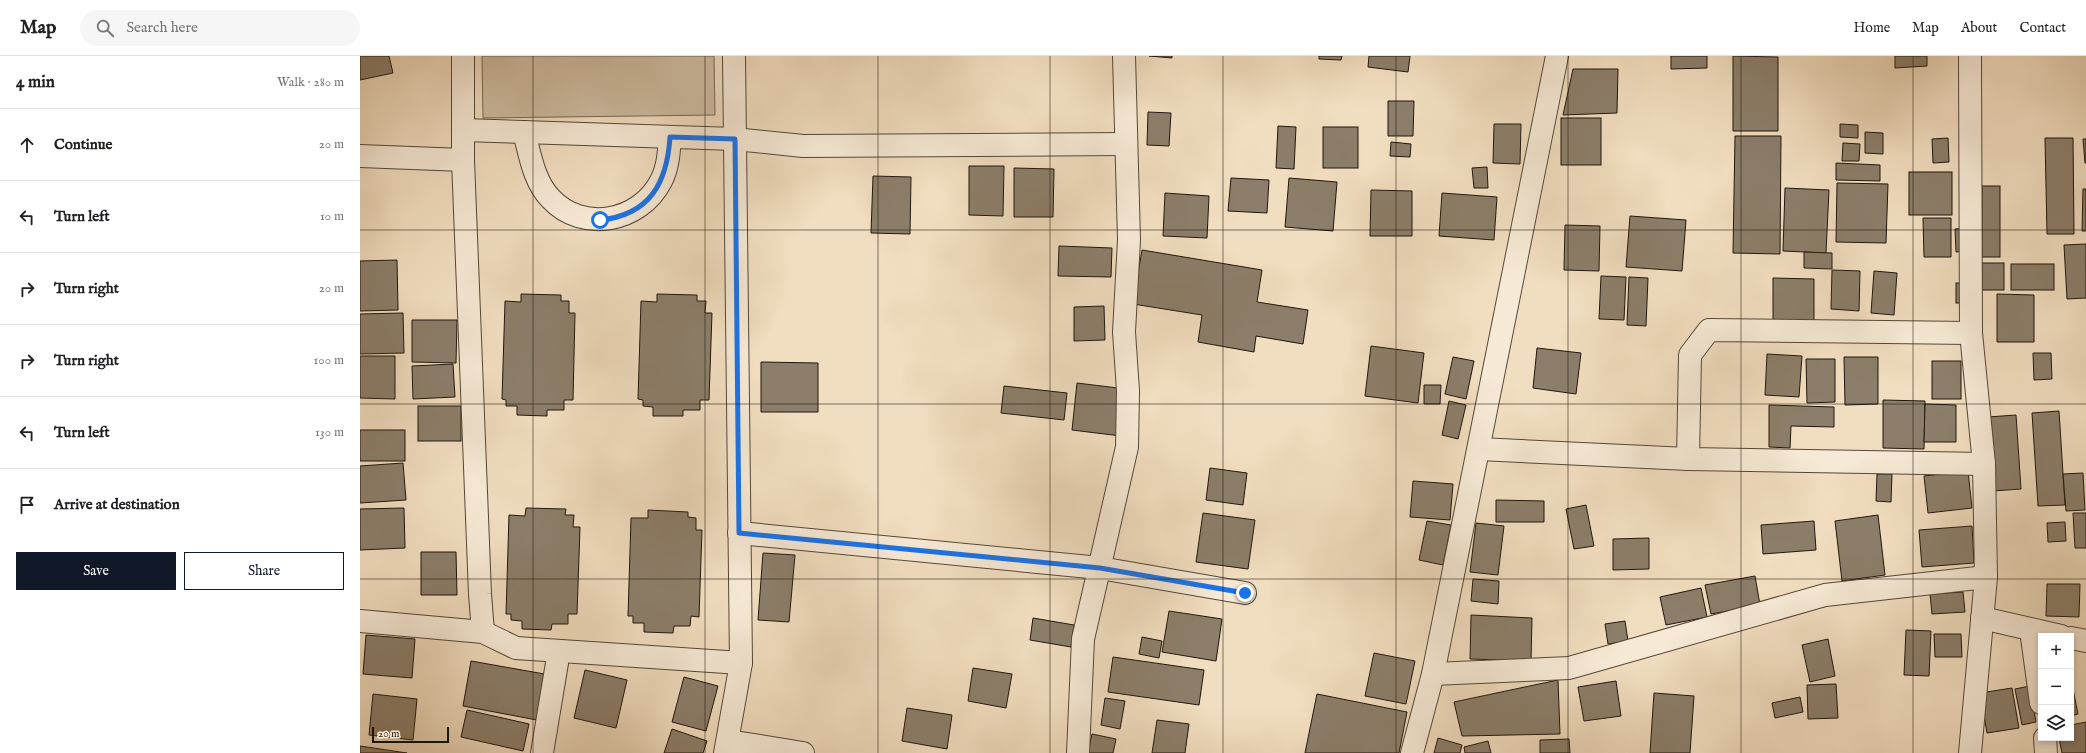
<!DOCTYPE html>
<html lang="en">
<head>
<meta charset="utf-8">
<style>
  :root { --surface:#fff; --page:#f6f6f6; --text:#202124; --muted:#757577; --line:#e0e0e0; --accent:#111827 }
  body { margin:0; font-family:"IM FELL English",serif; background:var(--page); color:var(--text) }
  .controls { position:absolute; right:12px; bottom:12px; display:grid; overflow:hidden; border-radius:0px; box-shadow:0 2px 6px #0003 }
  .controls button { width:36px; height:36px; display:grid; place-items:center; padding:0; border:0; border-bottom:1px solid var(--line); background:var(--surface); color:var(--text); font:20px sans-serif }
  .scale { position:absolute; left:12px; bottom:10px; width:77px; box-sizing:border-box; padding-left:4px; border:2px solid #1f170e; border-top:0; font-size:11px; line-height:14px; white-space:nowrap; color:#1f170e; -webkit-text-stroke:3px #f6e9d5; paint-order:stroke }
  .stop { position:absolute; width:12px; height:12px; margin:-9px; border:3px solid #1a73e8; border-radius:50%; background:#fff }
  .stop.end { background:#1a73e8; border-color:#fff; box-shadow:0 1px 4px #0008 }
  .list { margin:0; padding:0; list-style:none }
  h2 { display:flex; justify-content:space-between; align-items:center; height:52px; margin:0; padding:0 16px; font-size:17px }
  h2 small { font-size:13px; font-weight:400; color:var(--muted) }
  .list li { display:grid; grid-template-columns:26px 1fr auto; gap:12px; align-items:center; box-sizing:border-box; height:72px; padding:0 16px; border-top:1px solid var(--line) }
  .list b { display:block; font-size:15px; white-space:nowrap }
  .list em { font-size:13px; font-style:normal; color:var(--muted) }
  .actions { display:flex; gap:8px; padding:12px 16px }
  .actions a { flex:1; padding:9px 0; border:1px solid var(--accent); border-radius:0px; text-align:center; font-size:14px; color:var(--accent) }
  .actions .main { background:var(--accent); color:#fff }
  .icon { flex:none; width:22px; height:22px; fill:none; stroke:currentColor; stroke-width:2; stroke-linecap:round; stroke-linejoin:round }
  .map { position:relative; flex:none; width:1726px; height:697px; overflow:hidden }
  header { display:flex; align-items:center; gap:24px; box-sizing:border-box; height:56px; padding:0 20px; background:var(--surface); border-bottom:1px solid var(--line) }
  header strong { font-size:19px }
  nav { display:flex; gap:22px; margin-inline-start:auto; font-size:14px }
  .search { width:280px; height:36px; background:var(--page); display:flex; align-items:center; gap:10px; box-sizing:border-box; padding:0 14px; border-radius:22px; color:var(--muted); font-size:15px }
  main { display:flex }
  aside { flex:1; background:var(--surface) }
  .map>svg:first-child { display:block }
  .green { fill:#cdbba1; stroke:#766958 }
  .building { fill:#8c7e6a; stroke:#1f170e }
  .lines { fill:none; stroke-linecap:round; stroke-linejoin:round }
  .minor-casing { stroke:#54483a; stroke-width:24 }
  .minor { stroke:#f6e9d5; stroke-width:22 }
  .route { stroke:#1a73e8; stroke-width:5 }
  .grid { fill:none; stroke:#1f170e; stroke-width:1; stroke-opacity:0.55 }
</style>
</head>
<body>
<header>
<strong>Map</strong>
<div class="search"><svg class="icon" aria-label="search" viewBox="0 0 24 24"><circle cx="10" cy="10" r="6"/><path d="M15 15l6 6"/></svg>Search here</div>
<nav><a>Home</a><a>Map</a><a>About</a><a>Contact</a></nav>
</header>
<main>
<aside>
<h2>4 min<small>Walk · 280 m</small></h2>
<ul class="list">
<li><svg class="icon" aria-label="ahead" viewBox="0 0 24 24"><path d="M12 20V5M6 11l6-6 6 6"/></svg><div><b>Continue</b></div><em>20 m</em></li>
<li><svg class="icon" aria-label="left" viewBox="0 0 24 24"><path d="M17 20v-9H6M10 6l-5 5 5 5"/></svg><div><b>Turn left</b></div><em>10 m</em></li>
<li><svg class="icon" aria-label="right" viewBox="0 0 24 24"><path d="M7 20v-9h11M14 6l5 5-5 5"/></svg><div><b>Turn right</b></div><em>20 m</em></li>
<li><svg class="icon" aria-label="right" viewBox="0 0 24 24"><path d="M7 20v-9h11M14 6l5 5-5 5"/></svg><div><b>Turn right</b></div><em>100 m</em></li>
<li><svg class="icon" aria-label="left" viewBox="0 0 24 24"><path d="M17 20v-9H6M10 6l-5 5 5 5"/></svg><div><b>Turn left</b></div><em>130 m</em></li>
<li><svg class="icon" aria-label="arrive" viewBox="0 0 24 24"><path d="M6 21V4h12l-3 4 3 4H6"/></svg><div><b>Arrive at destination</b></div></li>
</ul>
<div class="actions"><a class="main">Save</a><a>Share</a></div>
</aside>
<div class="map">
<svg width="1726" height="697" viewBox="0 0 1726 697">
  <rect width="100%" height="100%" fill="#f1ddbf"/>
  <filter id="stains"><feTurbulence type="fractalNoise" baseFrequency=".005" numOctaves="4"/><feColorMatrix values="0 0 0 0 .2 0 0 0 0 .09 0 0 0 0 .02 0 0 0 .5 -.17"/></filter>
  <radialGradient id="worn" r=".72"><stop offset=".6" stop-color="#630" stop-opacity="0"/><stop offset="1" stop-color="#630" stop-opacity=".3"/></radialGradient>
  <!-- green -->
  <polygon class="green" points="122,0 354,0 355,59 123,62"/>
  <!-- building -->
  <g class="building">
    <polygon points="0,0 29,0 33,17 0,24"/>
    <polygon points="789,0 812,0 812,2"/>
    <polygon points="959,0 982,0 981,4 959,3"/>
    <polygon points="1009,0 1050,0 1048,16 1008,11"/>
    <polygon points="1311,0 1347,0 1347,12 1311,13"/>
    <polygon points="1373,0 1418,1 1418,75 1373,75"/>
    <polygon points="1535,0 1567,0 1567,10 1535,12"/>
    <polygon points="1213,13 1258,13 1257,57 1203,59"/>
    <polygon points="1028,45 1054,45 1053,80 1028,80"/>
    <polygon points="788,56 811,57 809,90 787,89"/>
    <rect x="1201" y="62" width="40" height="47"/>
    <polygon points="1134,68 1161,68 1160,108 1133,107"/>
    <polygon points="1480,68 1498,69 1498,82 1480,81"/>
    <polygon points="918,70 936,71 934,113 916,112"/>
    <rect x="963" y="71" width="35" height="41"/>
    <polygon points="1505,76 1523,77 1523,98 1505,97"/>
    <polygon points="1375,80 1421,80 1420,198 1373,197"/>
    <polygon points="1588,82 1589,106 1573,107 1572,83"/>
    <polygon points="1685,82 1713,82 1714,178 1687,178"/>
    <polygon points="1723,83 1726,83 1726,107 1725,107"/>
    <polygon points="1031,86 1051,88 1050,101 1030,100"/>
    <polygon points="1483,87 1500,88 1499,105 1482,105"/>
    <polygon points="1476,107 1520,109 1520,125 1476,124"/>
    <polygon points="609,110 644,110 643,160 609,159"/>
    <polygon points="1127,111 1128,132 1114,132 1112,112"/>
    <polygon points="654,112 694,113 693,161 654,161"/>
    <rect x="1549" y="116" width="43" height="43"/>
    <polygon points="513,120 551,121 550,178 511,177"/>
    <polygon points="871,122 909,124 907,157 868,155"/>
    <polygon points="929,122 977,126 973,175 925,171"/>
    <polygon points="1477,127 1528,128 1526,187 1476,186"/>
    <rect x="1622" y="130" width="18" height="71"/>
    <polygon points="1425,132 1469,134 1466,197 1423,195"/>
    <polygon points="1723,133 1726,133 1726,175 1722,175"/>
    <polygon points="1011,134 1052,135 1052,180 1010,180"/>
    <polygon points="805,137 849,140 847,182 803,180"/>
    <polygon points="1082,137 1137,141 1134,184 1079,180"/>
    <polygon points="1270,160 1326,164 1322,215 1266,211"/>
    <polygon points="1563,162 1591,162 1591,201 1564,201"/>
    <polygon points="1205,169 1240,170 1239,215 1204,214"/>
    <polygon points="1608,172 1609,195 1596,196 1595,173"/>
    <polygon points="1726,188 1726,242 1707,243 1704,189"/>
    <polygon points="699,190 752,192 751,221 698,220"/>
    <polygon points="782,194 902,214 897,246 948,254 943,288 896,280 894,296 838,286 842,259 773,248"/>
    <polygon points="1444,196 1472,197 1472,213 1444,212"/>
    <polygon points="37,204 38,254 0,255 0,205"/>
    <rect x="1622" y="207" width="22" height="27"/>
    <rect x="1651" y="208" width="43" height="26"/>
    <polygon points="1472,214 1500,215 1499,255 1471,253"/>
    <polygon points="1514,215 1537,217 1534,259 1511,257"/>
    <polygon points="1241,220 1266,221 1264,264 1239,263"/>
    <polygon points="1269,221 1288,222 1286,270 1267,269"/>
    <polygon points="1413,222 1454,223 1454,267 1413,267"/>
    <rect x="1596" y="227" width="13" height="20"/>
    <polygon points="161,238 201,239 201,245 209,245 209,257 215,257 213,344 204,344 204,354 187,354 187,360 157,359 157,350 146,350 146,344 142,343 145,245 161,246"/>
    <polygon points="297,238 337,239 337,245 346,245 345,257 352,257 349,344 340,344 340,354 323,354 323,360 293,360 293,351 283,350 283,344 278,343 281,245 297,246"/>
    <polygon points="1637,238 1674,239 1674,286 1637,286"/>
    <polygon points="744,250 745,284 714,285 714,251"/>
    <polygon points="43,257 44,297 0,298 0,258"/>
    <polygon points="52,264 97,264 96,307 52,306"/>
    <polygon points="1011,290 1064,297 1058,347 1005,340"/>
    <polygon points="1177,292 1221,297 1216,338 1173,332"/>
    <polygon points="1673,297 1691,297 1692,323 1674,324"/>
    <polygon points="1407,298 1442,300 1439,341 1405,339"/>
    <polygon points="0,300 35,300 35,343 0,342"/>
    <polygon points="1093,301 1114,305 1106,343 1085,338"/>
    <polygon points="1484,301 1518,301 1518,348 1485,349"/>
    <polygon points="1446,303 1475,303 1475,346 1447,347"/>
    <rect x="1572" y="305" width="29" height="38"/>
    <polygon points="401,306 458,307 458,356 401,356"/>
    <polygon points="93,308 95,341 53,343 52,310"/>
    <polygon points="717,327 766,333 761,380 712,374"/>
    <polygon points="1064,329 1081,329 1080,348 1064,348"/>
    <polygon points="644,330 707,337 704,364 641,357"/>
    <polygon points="1523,344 1565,345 1564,393 1523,392"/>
    <polygon points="1089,345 1106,349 1098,383 1082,379"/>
    <polygon points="1565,348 1596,349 1596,386 1564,386"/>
    <polygon points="1409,349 1474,351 1474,371 1431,370 1430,392 1409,391"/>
    <rect x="58" y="350" width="43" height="35"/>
    <polygon points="1699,355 1705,449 1678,450 1672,357"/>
    <polygon points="1656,359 1661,433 1633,435 1628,361"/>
    <rect x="0" y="374" width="45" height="31"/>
    <polygon points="43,407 46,444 0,447 0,410"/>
    <polygon points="850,412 887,417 883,449 846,444"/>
    <polygon points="1608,415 1612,452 1568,457 1564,420"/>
    <polygon points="1723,417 1725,454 1706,455 1703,418"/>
    <polygon points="1517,418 1532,418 1531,446 1516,445"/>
    <polygon points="1053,425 1093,428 1090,464 1050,461"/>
    <polygon points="1136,444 1184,445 1184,466 1136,466"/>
    <polygon points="1226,449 1234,490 1214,493 1206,453"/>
    <polygon points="44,452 45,492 0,494 0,453"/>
    <polygon points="166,452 206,453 205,459 214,459 213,471 220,471 217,558 208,558 208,568 192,568 191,574 162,573 162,565 151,564 151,558 146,558 149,459 165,460"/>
    <polygon points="288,454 328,456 328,461 336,462 336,474 342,474 339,561 331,560 330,570 314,570 313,577 284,576 284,567 273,567 273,560 268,560 271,462 288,462"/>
    <polygon points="843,457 895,464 888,513 836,506"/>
    <polygon points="1713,457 1726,457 1726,492 1715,492"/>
    <polygon points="1518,459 1525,519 1482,525 1475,465"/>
    <polygon points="1067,465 1091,469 1083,509 1059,504"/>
    <polygon points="1454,465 1456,494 1403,498 1401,469"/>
    <polygon points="1705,466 1706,485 1688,486 1687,467"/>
    <polygon points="1116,467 1144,470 1138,519 1110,516"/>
    <polygon points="1612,470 1614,507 1562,511 1559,474"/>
    <polygon points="1289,482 1289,513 1253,514 1253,483"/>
    <polygon points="61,496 96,496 97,539 61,539"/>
    <polygon points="403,497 435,499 429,566 398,564"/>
    <polygon points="1395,520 1400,549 1351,558 1345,529"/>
    <polygon points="1113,523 1139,525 1138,548 1111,545"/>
    <polygon points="1687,528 1720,528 1719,561 1686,560"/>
    <polygon points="1341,532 1347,561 1306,569 1300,541"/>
    <polygon points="1603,536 1605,556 1572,558 1570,538"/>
    <polygon points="809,555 862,563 856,605 802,596"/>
    <polygon points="1111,559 1172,562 1171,605 1110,603"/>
    <polygon points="673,562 714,569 711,591 670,584"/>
    <polygon points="1265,565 1268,585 1248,588 1245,568"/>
    <polygon points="1546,574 1571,575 1569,620 1544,619"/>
    <polygon points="1574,578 1601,578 1602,601 1575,601"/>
    <polygon points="6,579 55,583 52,622 3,618"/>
    <polygon points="782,581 802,585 799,602 779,598"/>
    <polygon points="1468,583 1475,620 1450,626 1442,589"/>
    <polygon points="1014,597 1055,605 1046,648 1005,640"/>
    <polygon points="753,601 844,614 839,649 748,636"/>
    <polygon points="111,605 190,619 182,665 103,650"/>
    <polygon points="613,612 652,618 646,652 608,645"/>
    <polygon points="225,614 267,624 256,672 214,662"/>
    <polygon points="324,621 358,630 346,675 312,666"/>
    <polygon points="1198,624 1200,678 1102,680 1094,646"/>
    <polygon points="1256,625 1261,660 1224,665 1218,631"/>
    <polygon points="1476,628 1478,662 1448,663 1447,629"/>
    <polygon points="1670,630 1676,666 1662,669 1655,633"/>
    <polygon points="1652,632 1659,672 1627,677 1620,637"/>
    <polygon points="1711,633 1713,633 1718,658 1711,660"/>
    <polygon points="1294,637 1334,640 1330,697 1290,697"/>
    <polygon points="13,638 57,643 53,684 9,679"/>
    <polygon points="957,638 1047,656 1039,697 945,697"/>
    <polygon points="1440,641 1443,656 1415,662 1412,647"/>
    <polygon points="745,642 765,645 760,673 741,669"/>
    <polygon points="547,652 592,659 587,693 542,685"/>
    <polygon points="107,654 169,668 163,695 101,681"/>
    <polygon points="797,664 829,668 825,697 792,697"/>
    <polygon points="1726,666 1726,697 1702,697 1699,682 1711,682 1711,669"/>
    <polygon points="312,673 347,685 343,697 304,697"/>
    <polygon points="732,678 756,683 753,697 728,697"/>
    <polygon points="1078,682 1102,689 1100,697 1074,697"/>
    <polygon points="1209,683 1210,697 1180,697 1180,684"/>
    <polygon points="1128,685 1131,697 1105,697 1104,691"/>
    <polygon points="0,690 47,697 0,697"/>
  </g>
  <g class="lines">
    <!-- minor casing -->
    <g class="minor-casing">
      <g id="minor">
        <polyline points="103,0 103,104 120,538 123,576"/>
        <polyline points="103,74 375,83 443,90 765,88"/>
        <path d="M164 76C170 99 174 126 191 143 223 177 280 166 301 125 308 112 309 96 310 81"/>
        <polyline points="0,100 103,104"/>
        <polyline points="1119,393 1328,403 1624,408"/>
        <polyline points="1328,403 1330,299 1349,274 1611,277"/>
        <polyline points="379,477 740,512 885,537"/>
        <polyline points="1622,562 1701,580"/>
        <polyline points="0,565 123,576 156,592 381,607"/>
        <polyline points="1671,574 1681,647"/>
        <polyline points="1711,582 1726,585"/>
        <polyline points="1073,618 1209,612 1465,539 1626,521"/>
        <polyline points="1685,682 1686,697"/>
        <polyline points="368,685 443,697"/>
        <polyline points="182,697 199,595"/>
        <polyline points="365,697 381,607 374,0"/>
        <polyline points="718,697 723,583 767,391 768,335 764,276 769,184 764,0"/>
        <polyline points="1052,697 1073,618 1197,0"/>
        <polyline points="1610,697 1626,521 1624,408 1611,277 1610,0"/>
      </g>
    </g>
    <!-- minor -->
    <use href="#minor" class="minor"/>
  </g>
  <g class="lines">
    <!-- route -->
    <path class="route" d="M240 164C290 159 307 127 310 81L375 83 379 477 740 512 885 537"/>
  </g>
  <!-- grid -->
  <path class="grid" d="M173 0V697M345 0V697M518 0V697M690 0V697M863 0V697M1036 0V697M1208 0V697M1381 0V697M1553 0V697M0 174H1726M0 348H1726M0 523H1726"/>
  <rect width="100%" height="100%" filter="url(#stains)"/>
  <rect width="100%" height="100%" fill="url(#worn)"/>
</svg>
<div class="controls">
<button>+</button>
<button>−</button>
<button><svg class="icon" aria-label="layers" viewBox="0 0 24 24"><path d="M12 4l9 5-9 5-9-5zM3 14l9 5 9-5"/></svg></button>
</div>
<div class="scale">20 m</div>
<div class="stop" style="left:240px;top:164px"></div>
<div class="stop end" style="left:885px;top:537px"></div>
</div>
</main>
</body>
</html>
